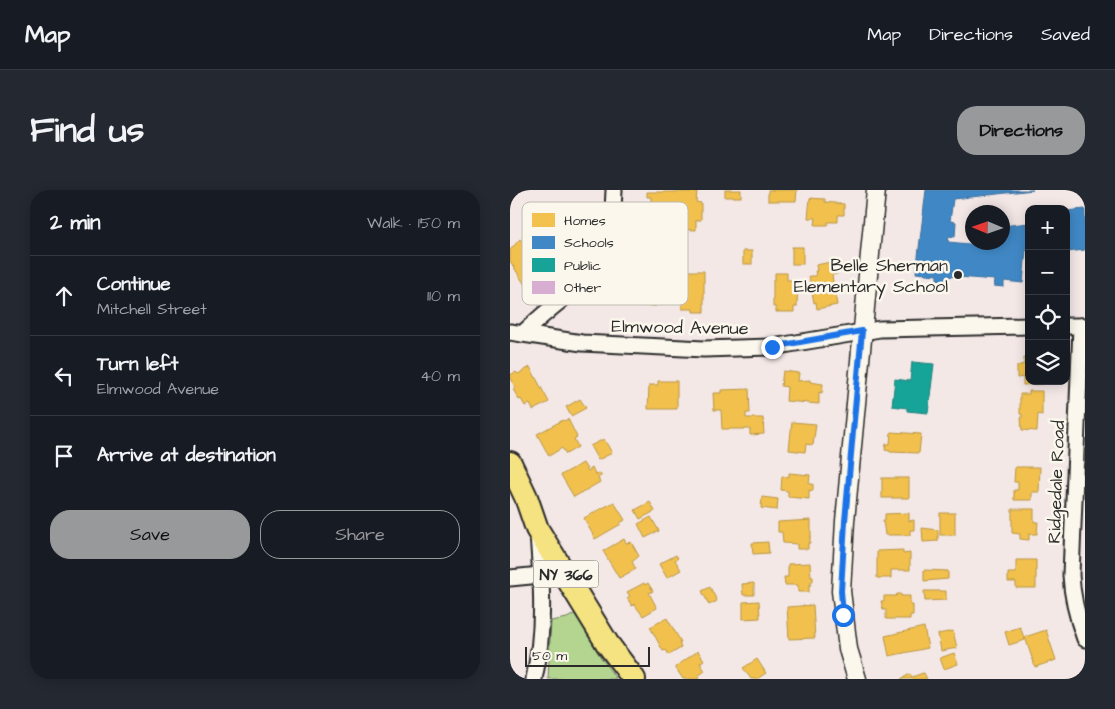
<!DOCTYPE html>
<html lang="en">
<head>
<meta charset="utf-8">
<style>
  :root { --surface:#171b24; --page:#242831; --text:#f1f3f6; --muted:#9ea1a6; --line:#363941; --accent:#98999b }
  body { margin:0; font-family:"Architects Daughter",sans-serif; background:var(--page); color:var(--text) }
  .controls { position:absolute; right:15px; top:15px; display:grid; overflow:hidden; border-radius:10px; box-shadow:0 2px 12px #0003 }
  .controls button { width:45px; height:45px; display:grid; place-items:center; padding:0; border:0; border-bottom:1px solid var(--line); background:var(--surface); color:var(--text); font:25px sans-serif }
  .compass { position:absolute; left:455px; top:15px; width:45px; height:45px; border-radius:50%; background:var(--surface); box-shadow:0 2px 12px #0003; rotate:272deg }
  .scale { position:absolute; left:15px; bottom:12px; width:125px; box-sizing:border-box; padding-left:5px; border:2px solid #2b2b2b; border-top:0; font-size:14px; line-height:18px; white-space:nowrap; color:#2b2b2b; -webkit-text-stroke:4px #fbf7ec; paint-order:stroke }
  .stop { position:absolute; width:15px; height:15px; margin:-11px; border:4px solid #1a73e8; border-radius:50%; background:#fff }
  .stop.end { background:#1a73e8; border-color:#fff; box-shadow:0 1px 5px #0008 }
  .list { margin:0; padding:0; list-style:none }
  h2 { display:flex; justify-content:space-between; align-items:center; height:65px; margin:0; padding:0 20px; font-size:21px }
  h2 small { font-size:16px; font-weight:400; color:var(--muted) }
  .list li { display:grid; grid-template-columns:32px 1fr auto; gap:15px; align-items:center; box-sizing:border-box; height:80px; padding:0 20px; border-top:1px solid var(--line) }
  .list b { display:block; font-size:19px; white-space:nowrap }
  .list p { margin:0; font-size:16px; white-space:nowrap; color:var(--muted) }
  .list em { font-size:16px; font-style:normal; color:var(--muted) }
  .actions { display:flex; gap:10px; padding:15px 20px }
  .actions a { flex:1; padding:11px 0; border:1px solid var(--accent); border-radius:20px; text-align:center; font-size:18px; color:var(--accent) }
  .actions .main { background:var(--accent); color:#111 }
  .icon { flex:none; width:28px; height:28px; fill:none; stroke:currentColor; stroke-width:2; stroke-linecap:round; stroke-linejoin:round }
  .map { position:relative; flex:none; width:575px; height:489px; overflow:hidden; border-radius:20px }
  header { display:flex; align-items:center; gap:30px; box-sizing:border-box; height:70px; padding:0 25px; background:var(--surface); border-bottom:1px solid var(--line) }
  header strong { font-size:24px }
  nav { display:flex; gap:28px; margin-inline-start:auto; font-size:18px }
  .intro { display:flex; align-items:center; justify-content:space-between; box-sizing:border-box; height:120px; padding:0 30px }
  h1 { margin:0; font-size:35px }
  .button { padding:12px 22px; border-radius:20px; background:var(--accent); color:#111; font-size:18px; font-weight:700 }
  main { display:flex; gap:30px; padding:0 30px }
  aside { flex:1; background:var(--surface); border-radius:20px; box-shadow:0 2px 12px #0003 }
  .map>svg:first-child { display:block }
  .green { fill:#b3d58f; stroke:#6f805d }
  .homes { fill:#f2c14e; stroke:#b69444 }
  .schools { fill:#3f88c5; stroke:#396c97 }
  .public { fill:#17a398; stroke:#1d7f77 }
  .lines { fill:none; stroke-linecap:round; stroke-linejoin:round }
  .minor-casing { stroke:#2b2b2b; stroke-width:19 }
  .tertiary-casing { stroke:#2b2b2b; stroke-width:21 }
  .primary-casing { stroke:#2b2b2b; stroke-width:26 }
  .minor { stroke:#fbf7ec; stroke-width:15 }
  .tertiary { stroke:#fbf7ec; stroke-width:18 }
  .primary { stroke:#f5e382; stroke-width:22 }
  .route { stroke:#1a73e8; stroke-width:6 }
  .poi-dot { fill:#2b2b2b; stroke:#fbf7ec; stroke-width:2 }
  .labels { text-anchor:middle; stroke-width:5; stroke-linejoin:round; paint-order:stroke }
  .shield { fill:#fbf7ec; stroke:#696865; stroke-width:1 }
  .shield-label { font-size:16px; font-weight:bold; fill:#2b2b2b }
  .poi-label { font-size:18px; fill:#2b2b2b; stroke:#fbf7ec; text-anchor:end }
  .street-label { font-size:18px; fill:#2b2b2b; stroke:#fbf7ec }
  .key { fill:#fbf7ec; stroke:#bdbab2; stroke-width:1 }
  .key-label { font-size:14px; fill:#2b2b2b }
</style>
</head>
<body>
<header>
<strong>Map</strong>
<nav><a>Map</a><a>Directions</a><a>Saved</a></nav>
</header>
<div class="intro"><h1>Find us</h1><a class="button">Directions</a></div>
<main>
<aside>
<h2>2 min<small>Walk · 150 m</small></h2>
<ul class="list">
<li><svg class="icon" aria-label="ahead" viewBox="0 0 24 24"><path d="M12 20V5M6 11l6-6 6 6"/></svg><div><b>Continue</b><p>Mitchell Street</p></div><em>110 m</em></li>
<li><svg class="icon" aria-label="left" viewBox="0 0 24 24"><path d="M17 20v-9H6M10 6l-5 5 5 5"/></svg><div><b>Turn left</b><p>Elmwood Avenue</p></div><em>40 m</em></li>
<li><svg class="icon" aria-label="arrive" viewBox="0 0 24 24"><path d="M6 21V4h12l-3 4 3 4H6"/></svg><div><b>Arrive at destination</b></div></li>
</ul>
<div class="actions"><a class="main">Save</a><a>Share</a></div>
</aside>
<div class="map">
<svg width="575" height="489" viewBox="0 0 575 489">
  <rect width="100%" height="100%" fill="#f4e8e7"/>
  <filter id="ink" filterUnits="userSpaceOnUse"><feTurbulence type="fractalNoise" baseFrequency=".02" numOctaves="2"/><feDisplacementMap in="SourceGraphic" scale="10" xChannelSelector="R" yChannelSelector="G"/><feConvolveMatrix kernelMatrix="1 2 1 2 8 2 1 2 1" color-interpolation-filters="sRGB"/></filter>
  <g filter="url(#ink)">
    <!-- green -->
    <polygon class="green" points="66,423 88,463 106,489 38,489 41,431 57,428"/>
    <!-- homes -->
    <g class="homes">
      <rect x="215" y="0" width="16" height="7"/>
      <polygon points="258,0 287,0 286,11 258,11"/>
      <polygon points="137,2 187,2 186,12 191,13 191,30 186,30 186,40 144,38 144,32 141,32 141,7 137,7"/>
      <polygon points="300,8 315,9 315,12 334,14 334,25 328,25 328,32 318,32 318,35 305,35 306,28 298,28"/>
      <polygon points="10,49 16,56 24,51 39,76 15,95 0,71 0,60"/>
      <rect x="282" y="57" width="11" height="17"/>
      <rect x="233" y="61" width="9" height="13"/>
      <polygon points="123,71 146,72 145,95 149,95 149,102 146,102 146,116 116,115 117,81 122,81"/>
      <polygon points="321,72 322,74 325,74 327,84 322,85 327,115 307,119 306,112 304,113 299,86 306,86 305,81 307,81 306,75"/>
      <polygon points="172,81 194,81 194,122 183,122 183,119 172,119"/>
      <polygon points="265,83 277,83 277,90 288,90 287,117 284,117 284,122 266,122 266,117 263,117 263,89 265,89"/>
      <polygon points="514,168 519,168 519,191 533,191 533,194 513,195 513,187 507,188 507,176 514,174"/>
      <polygon points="20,177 39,212 23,220 20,214 15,216 11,209 9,210 3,199 5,198 0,185 6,182 8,184"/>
      <polygon points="273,181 289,183 288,191 300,190 300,192 313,194 312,203 309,202 309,214 276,211 277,197 271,196"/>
      <polygon points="148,191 167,191 167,219 138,219 139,195 148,195"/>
      <polygon points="239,199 240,223 236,223 236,228 253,228 254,244 240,245 240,239 212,239 211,220 204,220 203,203 211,203 211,200"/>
      <polygon points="519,201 532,201 532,225 528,224 527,241 512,240 511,228 512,228 512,224 510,224 510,204 519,204"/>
      <polygon points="70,209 76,218 61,226 56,217"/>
      <polygon points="58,229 67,247 64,249 68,257 56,264 52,258 39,266 27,244 53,230 54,231"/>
      <polygon points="282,232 306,234 303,255 296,254 295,262 279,260"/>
      <polygon points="381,242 411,244 409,263 380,262 380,261 375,260 376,254 380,254"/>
      <polygon points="94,249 102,263 88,270 80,256"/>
      <polygon points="73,273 78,281 82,278 86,285 90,283 92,285 88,288 90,292 64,307 51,285"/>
      <polygon points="505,277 530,277 529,302 522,302 522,310 504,310 504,300 508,300 508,292 504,292"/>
      <polygon points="279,283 300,285 299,294 303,294 303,301 299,300 299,309 278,307 278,301 271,300 272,286 279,287"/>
      <rect x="372" y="288" width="27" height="20"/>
      <polygon points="252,307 268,309 267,320 251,318"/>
      <polygon points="104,312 115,330 110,333 111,334 85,349 74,328"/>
      <polygon points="140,312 145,321 130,329 125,320"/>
      <polygon points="502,319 524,319 524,332 528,332 527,344 519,344 519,350 510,349 510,344 502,343"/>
      <polygon points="399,323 399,331 404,330 404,340 400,340 400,345 375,345 373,330 375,330 375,324"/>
      <rect x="430" y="323" width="15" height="22"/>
      <polygon points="141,327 149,341 135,348 128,334"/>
      <polygon points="301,330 301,347 300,347 300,353 298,353 298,359 287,359 287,354 273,353 272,342 268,342 268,332"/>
      <polygon points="412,338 428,340 428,351 413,352"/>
      <polygon points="114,349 116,353 121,352 129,366 122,372 126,379 109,388 93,361"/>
      <polygon points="258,352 259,363 243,364 242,353"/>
      <polygon points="393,360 393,364 400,363 400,380 381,380 381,388 367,388 367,361"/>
      <polygon points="166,365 168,368 165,370 171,380 157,388 149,374"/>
      <polygon points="506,370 526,370 526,398 506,398 506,392 498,392 498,383 506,383"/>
      <polygon points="300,373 301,387 303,387 303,392 301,392 301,395 299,395 299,402 288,402 288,395 275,395 274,387 278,387 278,374"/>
      <polygon points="414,380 438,381 438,389 414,391"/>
      <polygon points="134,393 135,395 138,393 143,401 139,403 147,418 133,426 124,414 122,416 117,408 120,406 117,402"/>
      <polygon points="244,393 244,405 233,405 232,394"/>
      <polygon points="200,397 207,411 199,415 192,401"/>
      <polygon points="414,401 436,401 436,410 415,411"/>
      <polygon points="387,404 391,404 391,406 400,406 400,415 403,415 403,425 400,425 400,429 376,429 376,420 373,420 371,411 374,411 374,406 386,406"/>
      <polygon points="249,411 250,428 233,429 233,412"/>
      <polygon points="303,415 305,448 279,449 277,417"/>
      <polygon points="157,428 171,452 169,453 171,458 159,465 156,460 153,461 140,437"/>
      <polygon points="414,437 418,458 379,466 375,446"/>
      <polygon points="510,437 515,450 499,455 495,442"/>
      <polygon points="536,440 546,470 525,477 515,447"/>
      <polygon points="443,441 447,458 431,461 428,444"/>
      <polygon points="188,461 194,470 190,473 195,481 188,486 190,489 173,489 165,477"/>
      <polygon points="444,463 448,474 434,479 430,468"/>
      <polygon points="247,469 256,483 247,489 241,489 233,478"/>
      <polygon points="413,483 414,483 417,489 391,489 400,484 402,487"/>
    </g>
    <!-- schools -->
    <g class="schools">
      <polygon points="416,0 523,0 443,9 440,31 446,32 445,47 439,46 438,52 481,56 481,52 492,52 492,36 519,33 519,61 516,60 513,93 494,91 494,97 484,96 485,90 436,86 436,91 427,90 427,85 406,83"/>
      <polygon points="575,19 575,60 556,62 556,21"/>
    </g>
    <!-- public -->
    <polygon class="public" points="402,172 424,174 418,223 397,221 397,218 382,216 385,189 400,191"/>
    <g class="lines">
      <!-- minor casing -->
      <g class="minor-casing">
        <g id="minor">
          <polyline points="556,136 575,136"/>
          <path d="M571 136 561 385C562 408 567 427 575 449"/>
          <polyline points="0,142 72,153 194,159 262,157 370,139 519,136"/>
          <path d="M12 144C21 136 29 128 38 121 48 112 59 105 67 96 90 69 104 35 104 0"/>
          <polyline points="0,388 41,384"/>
          <path d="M24 489C35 440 32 395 28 345"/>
        </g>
      </g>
      <!-- tertiary casing -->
      <g class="tertiary-casing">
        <polyline id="tertiary" points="347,489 338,459 331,401 335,331 366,0"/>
      </g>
      <!-- primary casing -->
      <g class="primary-casing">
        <polyline id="primary" points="0,273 16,307 27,339 97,453 124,489"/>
      </g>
      <!-- minor -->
      <use href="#minor" class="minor"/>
      <!-- tertiary -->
      <use href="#tertiary" class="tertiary"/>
      <!-- primary -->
      <use href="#primary" class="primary"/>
    </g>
  </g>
  <g class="lines" filter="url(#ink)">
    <!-- route -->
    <polyline class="route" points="262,157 352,141 335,331 331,401 333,425"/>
  </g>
  <!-- markers -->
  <circle class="poi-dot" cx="448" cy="85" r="5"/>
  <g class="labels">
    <!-- shield labels -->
    <rect class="shield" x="23.5" y="370.5" width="65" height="27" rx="4"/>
    <g class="shield-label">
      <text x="56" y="390">NY 366</text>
    </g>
    <!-- poi labels -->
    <g class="poi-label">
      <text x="438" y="81">Belle Sherman<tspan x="438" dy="21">Elementary School</tspan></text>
    </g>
    <!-- street labels -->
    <g class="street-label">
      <text transform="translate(170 137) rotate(1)" y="6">Elmwood Avenue</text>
      <text transform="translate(546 292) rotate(-88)" y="6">Ridgedale Road</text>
    </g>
  </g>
  <!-- legend -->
  <rect x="12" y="12" width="166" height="103" rx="8" class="key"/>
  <rect x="22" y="23" width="23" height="14" fill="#f2c14e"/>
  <rect x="22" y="46" width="23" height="13" fill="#3f88c5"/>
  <rect x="22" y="68" width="23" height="14" fill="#17a398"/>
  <rect x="22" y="91" width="23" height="13" fill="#d8add2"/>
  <g class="key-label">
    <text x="54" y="35">Homes</text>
    <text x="54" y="57">Schools</text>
    <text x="54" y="80">Public</text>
    <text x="54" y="102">Other</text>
  </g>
</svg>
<div class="controls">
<button>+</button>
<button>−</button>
<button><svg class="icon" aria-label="locate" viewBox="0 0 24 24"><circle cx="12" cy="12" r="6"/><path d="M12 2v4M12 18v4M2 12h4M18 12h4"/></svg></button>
<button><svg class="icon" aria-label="layers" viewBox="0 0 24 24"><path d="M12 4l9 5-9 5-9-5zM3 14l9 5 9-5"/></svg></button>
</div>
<svg class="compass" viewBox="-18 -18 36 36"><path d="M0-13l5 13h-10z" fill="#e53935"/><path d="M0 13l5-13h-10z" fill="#9ea1a6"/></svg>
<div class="scale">50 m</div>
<div class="stop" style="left:333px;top:425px"></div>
<div class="stop end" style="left:262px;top:157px"></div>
</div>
</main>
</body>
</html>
